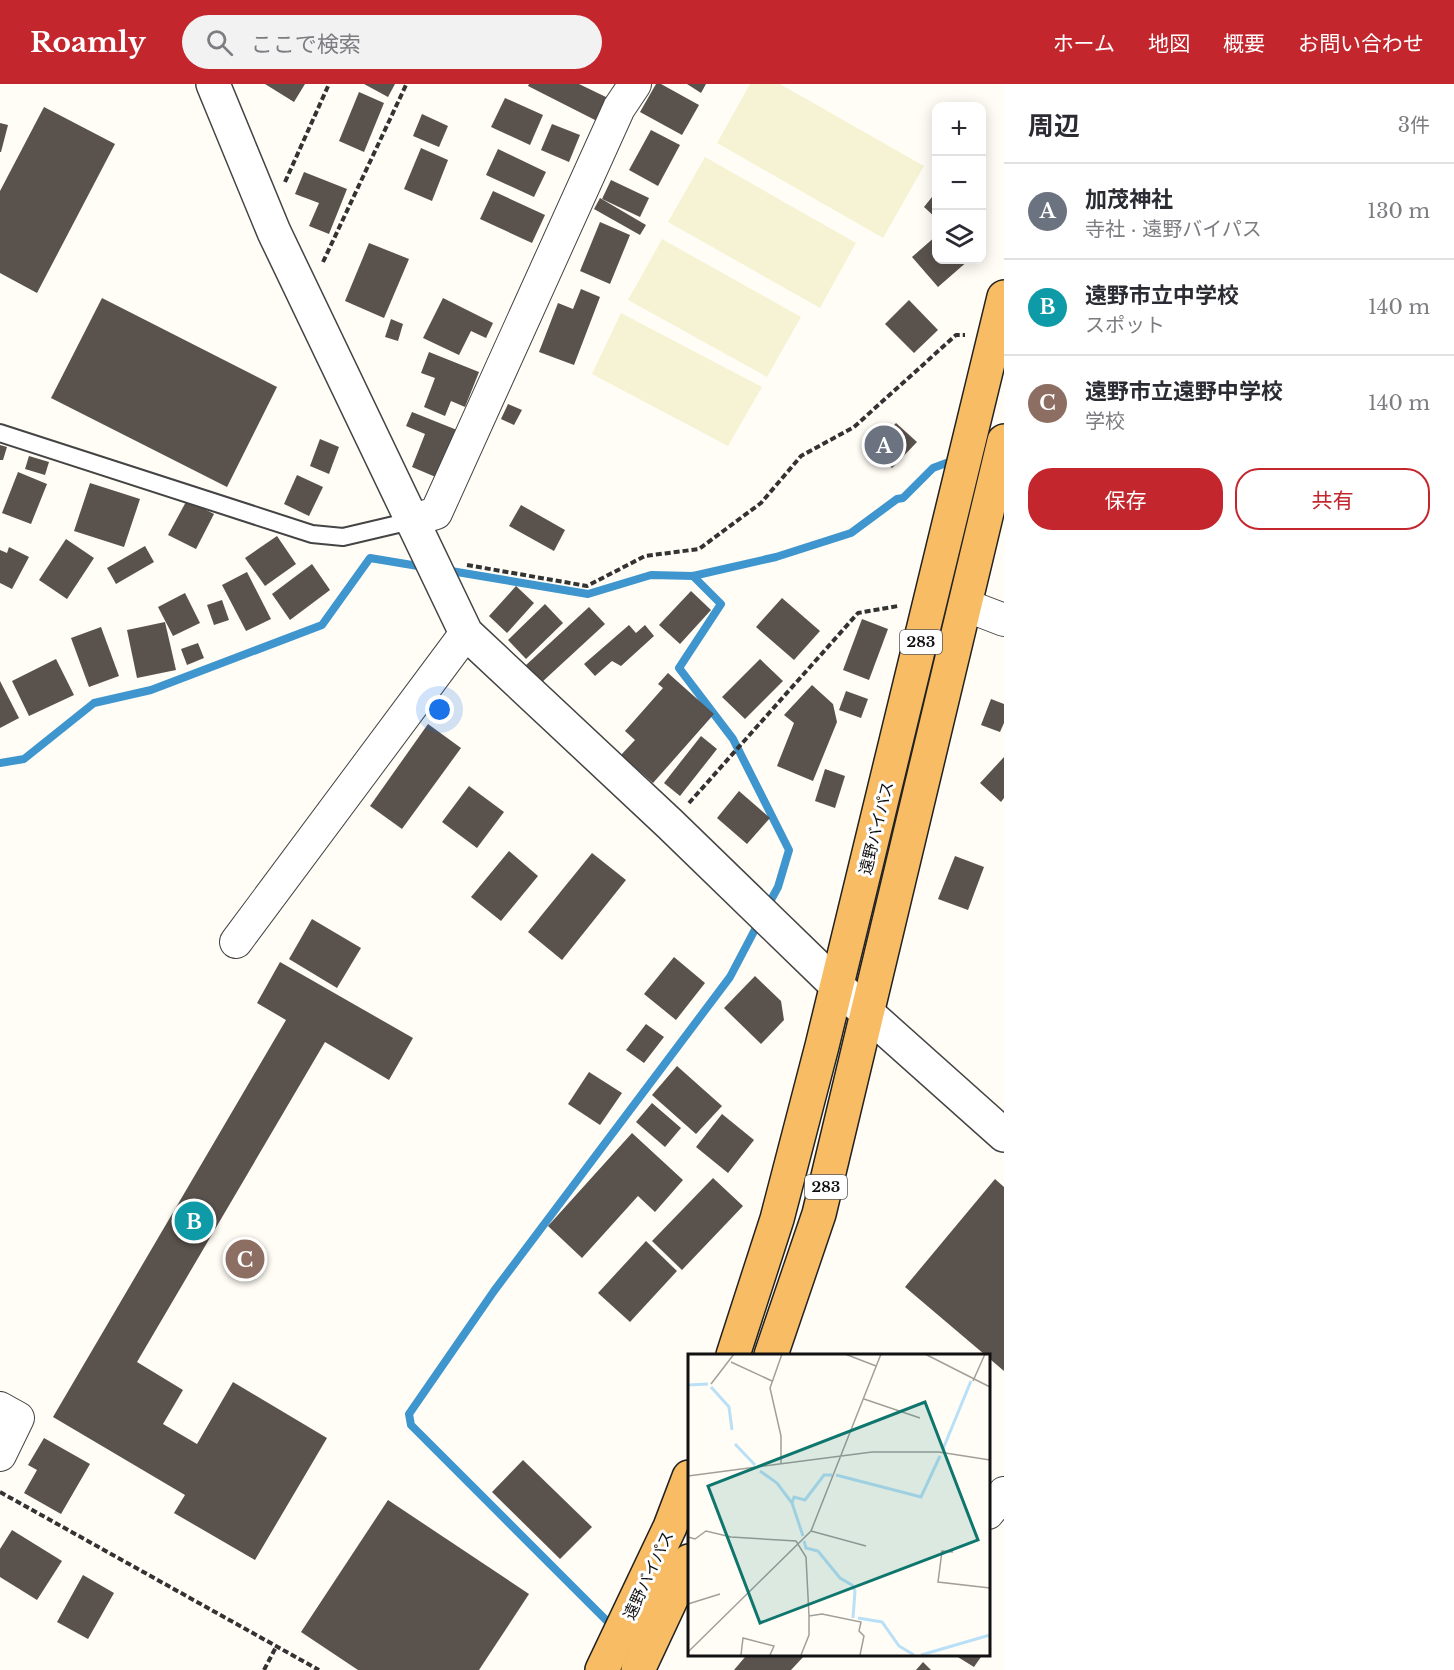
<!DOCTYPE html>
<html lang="ja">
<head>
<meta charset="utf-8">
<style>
  :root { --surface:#fff; --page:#f2f2f3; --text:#2b2b33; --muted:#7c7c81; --line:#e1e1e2; --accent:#c4262e }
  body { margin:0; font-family:"Libre Baskerville","Noto Sans JP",serif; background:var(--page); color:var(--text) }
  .controls { position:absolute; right:18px; top:18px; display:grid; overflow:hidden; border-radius:12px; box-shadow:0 3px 15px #0003 }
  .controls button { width:54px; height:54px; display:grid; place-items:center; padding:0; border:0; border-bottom:2px solid var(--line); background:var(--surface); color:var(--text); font:30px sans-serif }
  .you { position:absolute; left:440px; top:626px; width:21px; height:21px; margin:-15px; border:4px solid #fff; border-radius:50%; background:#1a73e8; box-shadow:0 0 0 9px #1a73e833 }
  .badge { display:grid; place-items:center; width:39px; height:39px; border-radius:50%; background:var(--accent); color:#fff; font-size:20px; font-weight:700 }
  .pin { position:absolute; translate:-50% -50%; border:3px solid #fff; box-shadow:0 2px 6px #0006 }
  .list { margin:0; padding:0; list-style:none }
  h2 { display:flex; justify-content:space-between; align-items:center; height:78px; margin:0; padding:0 24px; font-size:26px }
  h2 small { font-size:20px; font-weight:400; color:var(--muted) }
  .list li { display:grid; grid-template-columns:39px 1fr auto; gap:18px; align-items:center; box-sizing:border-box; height:96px; padding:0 24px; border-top:2px solid var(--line) }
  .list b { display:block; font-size:22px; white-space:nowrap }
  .list p { margin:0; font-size:20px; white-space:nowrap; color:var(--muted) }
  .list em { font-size:20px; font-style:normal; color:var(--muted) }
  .actions { display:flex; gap:12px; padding:18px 24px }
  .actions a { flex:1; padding:14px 0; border:2px solid var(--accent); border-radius:24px; text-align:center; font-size:21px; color:var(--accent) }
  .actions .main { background:var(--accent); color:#fff }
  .icon { flex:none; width:33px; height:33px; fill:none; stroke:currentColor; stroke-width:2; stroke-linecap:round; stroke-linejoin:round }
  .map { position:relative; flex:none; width:1004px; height:1586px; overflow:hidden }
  header { display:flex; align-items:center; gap:36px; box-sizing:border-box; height:84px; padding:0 30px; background:var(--accent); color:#fff }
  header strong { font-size:28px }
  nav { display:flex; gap:33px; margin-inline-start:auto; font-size:21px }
  .search { width:420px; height:54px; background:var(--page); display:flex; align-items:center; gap:15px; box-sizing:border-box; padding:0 21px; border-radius:33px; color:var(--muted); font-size:22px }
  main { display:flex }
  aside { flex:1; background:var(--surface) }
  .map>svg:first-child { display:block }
  .farmland { fill:#f6f3d4 }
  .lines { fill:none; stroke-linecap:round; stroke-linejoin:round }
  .stream { stroke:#3f96cf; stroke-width:8 }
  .building { fill:#5a524d }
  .service-casing { stroke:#444; stroke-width:20 }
  .minor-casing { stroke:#444; stroke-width:34 }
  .tertiary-casing { stroke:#444; stroke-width:36 }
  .trunk-casing { stroke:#222; stroke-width:36 }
  .path { stroke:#333; stroke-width:4; stroke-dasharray:6 3; stroke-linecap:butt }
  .service { stroke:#fff; stroke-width:16 }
  .minor { stroke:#fff; stroke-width:32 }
  .tertiary { stroke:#fff; stroke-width:33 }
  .trunk { stroke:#f7bc64; stroke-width:33 }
  .labels { text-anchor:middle; stroke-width:6; stroke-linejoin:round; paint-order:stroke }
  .shield { fill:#fff; stroke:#585858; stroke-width:1.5 }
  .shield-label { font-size:15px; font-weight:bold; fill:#111 }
  .street-label { font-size:16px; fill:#111; stroke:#fff }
  .inset-river { fill:none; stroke:#b9e0f7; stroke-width:3 }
  .inset-road { fill:none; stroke:#a09f9a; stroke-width:1.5 }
  .view { fill:#0f766e; fill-opacity:0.15; stroke:#0f766e; stroke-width:3 }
  .inset-edge { fill:none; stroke:#111; stroke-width:3 }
</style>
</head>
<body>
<header>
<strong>Roamly</strong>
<div class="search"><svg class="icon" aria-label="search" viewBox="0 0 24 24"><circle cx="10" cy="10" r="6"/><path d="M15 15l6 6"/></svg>ここで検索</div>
<nav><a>ホーム</a><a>地図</a><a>概要</a><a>お問い合わせ</a></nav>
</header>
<main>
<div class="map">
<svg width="1004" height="1586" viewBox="0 0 1004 1586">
  <rect width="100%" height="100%" fill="#fffdf5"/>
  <!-- farmland -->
  <g class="farmland">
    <polygon points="750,0 780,0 924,82 883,154 717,59"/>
    <polygon points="705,73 856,159 820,224 668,138"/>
    <polygon points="662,155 801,233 767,293 628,216"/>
    <polygon points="621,229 762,303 728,362 592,290"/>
  </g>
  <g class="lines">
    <!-- stream -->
    <g class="stream">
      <polyline points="445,486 588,510 651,491 693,492 776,473 851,449 897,415 903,414 933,384 957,375"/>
      <polyline points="693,492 721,520 679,584 733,655 789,766 778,803 766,825"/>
      <polyline points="0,679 24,675 94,619 151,606 322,541 370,474 424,483"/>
      <polyline points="614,1544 411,1341 409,1330 494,1207 730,893 760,836"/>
    </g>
  </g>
  <!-- building -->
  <g class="building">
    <polygon points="265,0 305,0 294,18"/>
    <polygon points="364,0 395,0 388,13"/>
    <polygon points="529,0 579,0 608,14 597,37 528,2"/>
    <polygon points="656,0 661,0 699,21 682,51 640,28"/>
    <polygon points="687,0 706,0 701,9"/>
    <polygon points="359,8 384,19 364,68 339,57"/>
    <polygon points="505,14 543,31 530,61 491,43"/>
    <polygon points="44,23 115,60 37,209 0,189 0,107"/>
    <polygon points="422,30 448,42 439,63 413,52"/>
    <polygon points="0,39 8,41 1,68 0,68"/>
    <polygon points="552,40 580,51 569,78 541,66"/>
    <polygon points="651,46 680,61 658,102 629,86"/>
    <polygon points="421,64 448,76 432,117 404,105"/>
    <polygon points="498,65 546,88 534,113 486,91"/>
    <polygon points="304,88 347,105 329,150 309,142 319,119 295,110"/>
    <polygon points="611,96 649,114 640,133 602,115"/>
    <polygon points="493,107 545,131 532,159 480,135"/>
    <polygon points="936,108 936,134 924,123"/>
    <polygon points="600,114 646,141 640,151 594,125"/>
    <polygon points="600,138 630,151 610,200 580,187"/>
    <polygon points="936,152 936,176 969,176 938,203 912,173"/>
    <polygon points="369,159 409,175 384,234 345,217"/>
    <polygon points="581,205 600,213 574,281 539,268 558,219 573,225"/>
    <polygon points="102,214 277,303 227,403 51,314"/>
    <polygon points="443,214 493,239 486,254 471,247 459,271 423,254"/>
    <polygon points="909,216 938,246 914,269 885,240"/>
    <polygon points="391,235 403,240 398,257 385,253"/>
    <polygon points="429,268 479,288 465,323 451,317 445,332 424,323 435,294 421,289"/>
    <polygon points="508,320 522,326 514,341 501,335"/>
    <polygon points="412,328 457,346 438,394 412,383 425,350 406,342"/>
    <polygon points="896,339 917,358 892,384 872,365"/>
    <polygon points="320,355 339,363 329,390 310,382"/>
    <polygon points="0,361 7,363 3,376 0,376"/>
    <polygon points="29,372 49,378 45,391 25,385"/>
    <polygon points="18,388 47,400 31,440 2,429"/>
    <polygon points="297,391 323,403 309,432 284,420"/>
    <polygon points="90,399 140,415 124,463 74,447"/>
    <polygon points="187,416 214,430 196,465 168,451"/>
    <polygon points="521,421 565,446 554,467 509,442"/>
    <polygon points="277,452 296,480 265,502 245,474"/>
    <polygon points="66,455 94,474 67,515 39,496"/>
    <polygon points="145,462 154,478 116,500 107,484"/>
    <polygon points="9,463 29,473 12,505 0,499 0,466 7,469"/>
    <polygon points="312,480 330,506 290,536 272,510"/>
    <polygon points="247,488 271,535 246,547 222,501"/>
    <polygon points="516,502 534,519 507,549 489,532"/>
    <polygon points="691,507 711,526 680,560 659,541"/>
    <polygon points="185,509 200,539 173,552 158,523"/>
    <polygon points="782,514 820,547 794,576 756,543"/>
    <polygon points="222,516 229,536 214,541 207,521"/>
    <polygon points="545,520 563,539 526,575 508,556"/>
    <polygon points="589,523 605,540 541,599 525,582"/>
    <polygon points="862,535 888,545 869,596 843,586"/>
    <polygon points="165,538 176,586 137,594 127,546"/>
    <polygon points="629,541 636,549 645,541 654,552 621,582 612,577 595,592 584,580"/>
    <polygon points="101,543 119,592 89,603 71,554"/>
    <polygon points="198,559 204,574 187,581 181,565"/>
    <polygon points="56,575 74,611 29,632 12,597"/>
    <polygon points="760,575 783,597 745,635 722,613"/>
    <polygon points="668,589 714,630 653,699 621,671 635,656 625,647 663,604 658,600"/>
    <polygon points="0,597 19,634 0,644"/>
    <polygon points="812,601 833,620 837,638 813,697 777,682 794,639 784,631"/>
    <polygon points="846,607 868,615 861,634 839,626"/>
    <polygon points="991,615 1004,620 1004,639 1000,648 981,641"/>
    <polygon points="428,640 461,664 402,745 370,722"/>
    <polygon points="701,652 717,665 680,712 664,699"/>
    <polygon points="1004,673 1004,714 1001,718 980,699"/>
    <polygon points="825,685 845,692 835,724 815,717"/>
    <polygon points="469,702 504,728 477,764 442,738"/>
    <polygon points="739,707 770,734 747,760 717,734"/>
    <polygon points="509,767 538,792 501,837 471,813"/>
    <polygon points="592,769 626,796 562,876 528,848"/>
    <polygon points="955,772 984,783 968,826 938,815"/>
    <polygon points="312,835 361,864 337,904 289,875"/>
    <polygon points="674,873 705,899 676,936 644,910"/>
    <polygon points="280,878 413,954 389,996 325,958 137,1278 183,1306 163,1340 197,1360 233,1298 327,1354 255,1476 174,1429 185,1411 53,1333 286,936 257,919"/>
    <polygon points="755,892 781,917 784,936 761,960 724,924"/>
    <polygon points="646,940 664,953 644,979 626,966"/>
    <polygon points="677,982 722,1022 696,1050 652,1011"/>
    <polygon points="589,988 622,1009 600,1041 568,1020"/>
    <polygon points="652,1019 681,1044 665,1063 636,1038"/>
    <polygon points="722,1030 754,1056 728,1089 696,1063"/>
    <polygon points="632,1049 683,1096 655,1128 638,1112 582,1174 548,1142"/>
    <polygon points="713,1094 743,1122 682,1186 652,1157"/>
    <polygon points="995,1095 1004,1103 1004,1287 905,1203"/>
    <polygon points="646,1157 677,1187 630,1238 598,1209"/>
    <polygon points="44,1354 90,1380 61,1430 24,1409 37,1386 28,1381"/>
    <polygon points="523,1376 592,1443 560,1475 492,1408"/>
    <polygon points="388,1416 529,1510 479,1586 358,1586 301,1548"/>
    <polygon points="12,1446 62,1477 37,1516 0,1493 0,1465"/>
    <polygon points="83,1491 114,1509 88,1555 57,1538"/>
    <polygon points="741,1570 806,1570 791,1586 734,1586 745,1573"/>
    <polygon points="953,1570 983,1570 974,1583"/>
    <polygon points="923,1578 931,1586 916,1586"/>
  </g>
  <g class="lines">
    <!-- service casing -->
    <g class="service-casing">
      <polyline id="service" points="0,349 312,450 343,453 411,437"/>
    </g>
    <!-- minor casing -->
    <g class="minor-casing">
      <g id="minor">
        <polyline points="411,437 436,429 619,24 635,0"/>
        <polyline points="965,521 1004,536"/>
        <polyline points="236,858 466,549"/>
        <polyline points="0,1324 18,1334 0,1371"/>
        <polyline points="988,1429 1004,1409"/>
      </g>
    </g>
    <!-- tertiary casing -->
    <g class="tertiary-casing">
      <polyline id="tertiary" points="213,0 274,148 466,549 670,740 837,902 1004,1051"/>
    </g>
    <!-- trunk casing -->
    <g class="trunk-casing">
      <g id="trunk">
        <polyline points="733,1271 777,1135 822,962 1004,213"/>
        <polyline points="771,1271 819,1130 1004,357"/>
        <polyline points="602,1586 670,1443 689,1393"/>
        <polyline points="638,1586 689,1477"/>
      </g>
    </g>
    <!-- path -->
    <g class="path">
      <polyline points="285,98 329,0"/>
      <polyline points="323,178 406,1"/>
      <polyline points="467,481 587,502 645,472 699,465 761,419 801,372 854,343 956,251 965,251"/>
      <polyline points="689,719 858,529 898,522"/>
      <polyline points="0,1408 319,1586"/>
      <polyline points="264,1586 276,1563"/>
    </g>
    <!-- service -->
    <use href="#service" class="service"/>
    <!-- minor -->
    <use href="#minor" class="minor"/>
    <!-- tertiary -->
    <use href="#tertiary" class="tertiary"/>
    <!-- trunk -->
    <use href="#trunk" class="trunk"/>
  </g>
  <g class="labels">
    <!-- shield labels -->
    <g class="shield">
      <rect x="900" y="546" width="42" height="24" rx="4.5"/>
      <rect x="805" y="1091" width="42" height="24" rx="4.5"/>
    </g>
    <g class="shield-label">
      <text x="921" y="563">283</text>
      <text x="826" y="1108">283</text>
    </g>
    <!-- street labels -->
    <g class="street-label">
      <text transform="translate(876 744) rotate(-76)" y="6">遠野バイパス</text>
      <text transform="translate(648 1491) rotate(-65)" y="6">遠野バイパス</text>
    </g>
  </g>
  <!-- overview -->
  <g transform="translate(688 1270)">
    <rect width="302" height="302" fill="#fffdf5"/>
    <path class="inset-river" d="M0 31 20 30M23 33 41 53 44 76M47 90 67 111M255 95 283 27M72 117 89 129 104 149 115 182M148 121 233 143 252 102M104 149 106 143 117 146 136 121H144M116 187 118 194 130 197 152 224 164 231 167 237 165 264M170 264 194 268 211 292 226 301M233 301 302 281"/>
    <path class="inset-road" d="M157 0 188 12M237 0 302 33M43 8 84 27M285 27 297 0M23 30 46 0M176 45 232 64M93 110V82L82 34 94 0M0 122 184 98H251L302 106M123 177 178 192M0 183 7 185 18 177 43 183 108 187 118 203 121 262V281L113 301M265 198 254 197 250 228 302 234M0 250 32 240M121 262 134 260 173 268 171 277 176 282 172 301M0 298 123 177 193 0M53 301 55 284 86 292 82 301"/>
    <path class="view" d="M237 48 290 186 72 269 20 132Z"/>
    <rect width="302" height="302" class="inset-edge"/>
  </g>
</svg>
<div class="controls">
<button>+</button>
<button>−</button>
<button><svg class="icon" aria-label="layers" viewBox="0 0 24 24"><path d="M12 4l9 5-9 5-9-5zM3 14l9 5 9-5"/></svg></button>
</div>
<div class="you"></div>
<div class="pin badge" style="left:884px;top:361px;background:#6b7280">A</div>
<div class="pin badge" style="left:194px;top:1137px;background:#0f9aa8">B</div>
<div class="pin badge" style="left:245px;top:1175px;background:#8d6e63">C</div>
</div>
<aside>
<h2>周辺<small>3件</small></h2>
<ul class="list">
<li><span class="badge" style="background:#6b7280">A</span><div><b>加茂神社</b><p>寺社 · 遠野バイパス</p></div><em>130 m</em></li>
<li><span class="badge" style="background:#0f9aa8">B</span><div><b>遠野市立中学校</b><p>スポット</p></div><em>140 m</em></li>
<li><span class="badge" style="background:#8d6e63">C</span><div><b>遠野市立遠野中学校</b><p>学校</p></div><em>140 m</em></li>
</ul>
<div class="actions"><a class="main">保存</a><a>共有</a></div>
</aside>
</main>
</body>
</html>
